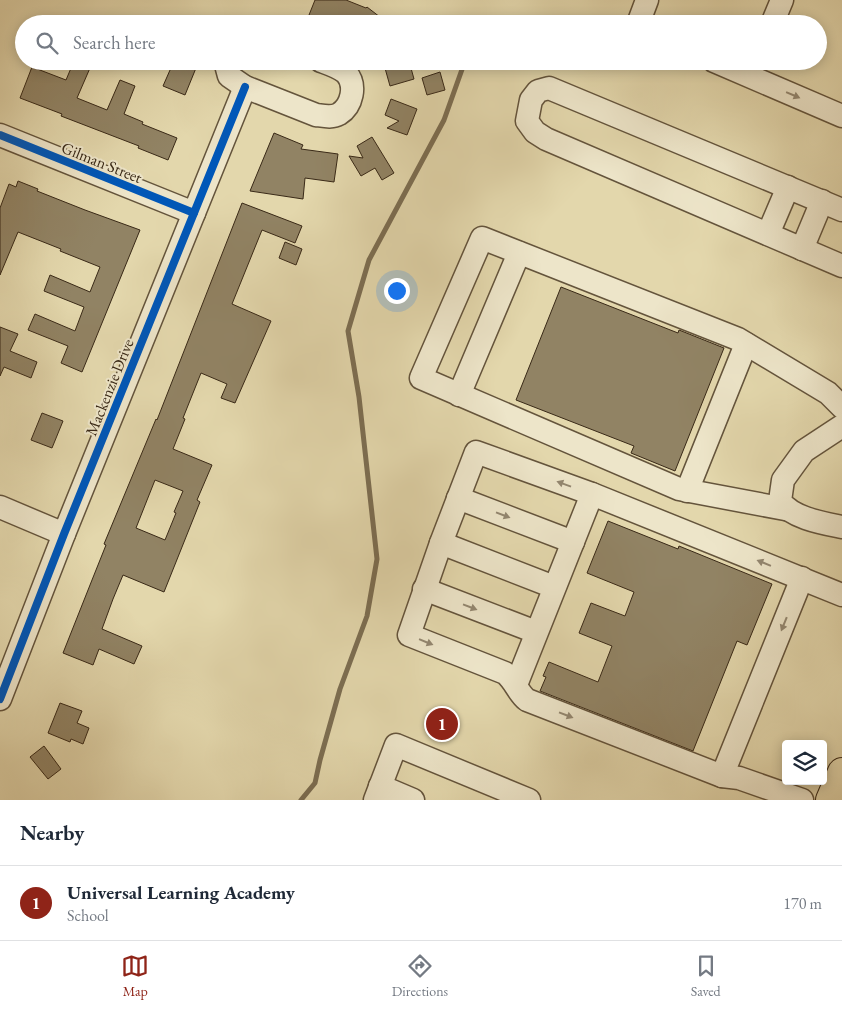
<!DOCTYPE html>
<html lang="en">
<head>
<meta charset="utf-8">
<style>
  :root { --surface:#fff; --page:#f2f2f3; --text:#1f2937; --muted:#747a83; --line:#e0e1e3; --accent:#8f2418 }
  body { margin:0; font-family:"EB Garamond",serif; background:var(--page); color:var(--text) }
  .controls { position:absolute; right:15px; bottom:15px; display:grid; overflow:hidden; border-radius:5px; box-shadow:0 2px 12px #0003 }
  .controls button { width:45px; height:45px; display:grid; place-items:center; padding:0; border:0; border-bottom:1px solid var(--line); background:var(--surface); color:var(--text); font:25px sans-serif }
  .you { position:absolute; left:396px; top:290px; width:18px; height:18px; margin:-12px; border:4px solid #fff; border-radius:50%; background:#1a73e8; box-shadow:0 0 0 8px #1a73e833 }
  .badge { display:grid; place-items:center; width:32px; height:32px; border-radius:50%; background:var(--accent); color:#fff; font-size:16px; font-weight:700 }
  .pin { position:absolute; translate:-50% -50%; border:2px solid #fff; box-shadow:0 1px 5px #0006 }
  .list { margin:0; padding:0; list-style:none }
  h2 { display:flex; justify-content:space-between; align-items:center; height:65px; margin:0; padding:0 20px; font-size:21px }
  h2 small { font-size:16px; font-weight:400; color:var(--muted) }
  .list li { display:grid; grid-template-columns:32px 1fr auto; gap:15px; align-items:center; box-sizing:border-box; height:75px; padding:0 20px; border-top:1px solid var(--line) }
  .list b { display:block; font-size:19px; white-space:nowrap }
  .list p { margin:0; font-size:16px; white-space:nowrap; color:var(--muted) }
  .list em { font-size:16px; font-style:normal; color:var(--muted) }
  .icon { flex:none; width:28px; height:28px; fill:none; stroke:currentColor; stroke-width:2; stroke-linecap:round; stroke-linejoin:round }
  .map { position:relative; flex:none; width:842px; height:800px; overflow:hidden }
  .search { position:absolute; background:var(--surface); box-shadow:0 2px 12px #0003; left:15px; right:15px; top:15px; height:55px; display:flex; align-items:center; gap:12px; box-sizing:border-box; padding:0 18px; border-radius:28px; color:var(--muted); font-size:19px }
  .sheet { height:140px; background:var(--surface) }
  nav { display:flex; justify-content:space-around; align-items:center; box-sizing:border-box; height:70px; border-top:1px solid var(--line); background:var(--surface); font-size:14px; color:var(--muted) }
  nav a { display:grid; justify-items:center; gap:2px }
  nav .on { color:var(--accent) }
  .map>svg:first-child { display:block }
  .lines { fill:none; stroke-linecap:round; stroke-linejoin:round }
  .stream { stroke:#7c6e52; stroke-width:5 }
  .building { fill:#918364; stroke:#392917; fill-rule:evenodd }
  .minor-casing { stroke:#64543c; stroke-width:25 }
  .major-casing { stroke:#392917; stroke-width:30 }
  .minor { stroke:#ede5c9; stroke-width:22 }
  .major { stroke:#e3d7ac; stroke-width:28 }
  .cycleway-casing { stroke:#ede5c9; stroke-width:11 }
  .cycleway { stroke:#0057b8; stroke-width:8 }
  .oneway { fill:#938770 }
  .labels { text-anchor:middle; stroke-width:4; stroke-linejoin:round; paint-order:stroke }
  .street-label { font-size:16px; fill:#392917; stroke:#ede5c9 }
</style>
</head>
<body>
<div class="map">
<svg width="842" height="800" viewBox="0 0 842 800">
  <rect width="100%" height="100%" fill="#e3d7ac"/>
  <filter id="stains"><feTurbulence type="fractalNoise" baseFrequency=".004" numOctaves="4"/><feColorMatrix values="0 0 0 0 .2 0 0 0 0 .09 0 0 0 0 .02 0 0 0 .5 -.17"/></filter>
  <radialGradient id="worn" r=".72"><stop offset=".6" stop-color="#630" stop-opacity="0"/><stop offset="1" stop-color="#630" stop-opacity=".3"/></radialGradient>
  <g class="lines">
    <!-- stream -->
    <polyline class="stream" points="301,800 315,783 320,760 340,689 367,616 377,559 359,397 348,331 369,260 444,120 465,61"/>
  </g>
  <!-- building -->
  <g class="building">
    <polygon points="315,0 346,0 366,8 367,7 389,24 331,24 309,15"/>
    <polygon points="74,61 90,68 77,98 107,110 120,80 135,86 124,114 143,122 142,124 177,138 168,160 138,148 139,146 61,116 62,114 20,98 32,67 66,80"/>
    <polygon points="174,61 180,61 196,68 185,95 163,86"/>
    <polygon points="383,61 409,61 414,79 390,86"/>
    <polygon points="440,72 445,90 427,95 422,78"/>
    <polygon points="391,99 417,109 407,135 387,128 399,121 385,115"/>
    <polygon points="274,133 303,145 301,149 338,154 334,182 305,178 303,199 250,191"/>
    <polygon points="372,137 394,173 382,180 375,168 361,176 349,156 363,158 357,146"/>
    <polygon points="18,181 38,189 37,191 85,210 140,230 82,372 61,363 68,346 28,330 35,314 75,331 84,307 44,291 50,275 90,292 100,267 60,251 61,249 18,232 0,275 0,208 9,184 16,187"/>
    <path d="M242 203 302 226 295 243 262 230 232 304 271 321 235 403 221 398 227 384 201 373 183 418 185 419 173 449 212 465 197 500 200 502 164 592 123 575 113 599 102 629 142 646 134 664 99 649 93 665 63 653 92 580 106 545 104 544 156 419 157 420ZM155 480 183 491 174 512 176 513 165 540 136 528Z"/>
    <polygon points="285,242 302,249 296,265 279,258"/>
    <polygon points="561,287 678,333 679,330 724,348 675,471 631,453 634,446 516,400"/>
    <polygon points="0,327 18,334 10,351 37,362 31,378 4,367 0,376"/>
    <polygon points="42,413 63,421 52,448 31,440"/>
    <polygon points="608,521 678,549 679,546 772,584 747,645 737,641 693,751 540,691 546,677 543,676 549,662 598,682 612,646 579,633 591,603 625,616 634,592 587,573"/>
    <polygon points="60,703 82,711 77,723 89,728 83,744 71,739 70,742 48,733"/>
    <polygon points="44,746 61,769 48,779 30,757"/>
  </g>
  <g class="lines">
    <!-- minor casing -->
    <g class="minor-casing">
      <g id="minor">
        <polyline points="638,24 647,0"/>
        <polyline points="772,24 782,0"/>
        <path d="M225 61 229 76 245 87 316 115C324 116 332 118 339 114 352 106 357 85 346 73 339 67 329 64 321 61"/>
        <polyline points="714,61 842,116"/>
        <polyline points="0,135 194,213"/>
        <polyline points="842,210 549,88 538,91 531,100 527,121 535,132 546,139 842,266"/>
        <polyline points="768,234 788,187"/>
        <polyline points="802,249 822,201"/>
        <polyline points="459,395 519,253"/>
        <path d="M842 426 804 451 783 480 780 501C792 518 822 523 842 527"/>
        <polyline points="687,491 746,344"/>
        <polyline points="458,498 573,542"/>
        <polyline points="0,507 64,534"/>
        <polyline points="785,509 679,489 421,378 482,238 738,339 828,393 842,407"/>
        <polyline points="441,543 554,587"/>
        <polyline points="424,589 536,632"/>
        <polyline points="516,685 592,494"/>
        <polyline points="0,699 64,534 245,87"/>
        <polyline points="722,776 802,578"/>
        <polyline points="380,786 413,800"/>
        <polyline points="375,800 396,745 529,800"/>
        <path d="M802 800 739 778 722 776 527 700C518 693 515 681 505 673L409 635 441 543 476 452 592 494 842 595"/>
      </g>
    </g>
    <!-- major casing -->
    <g class="major-casing">
      <polyline id="major" points="830,800 842,772"/>
    </g>
    <!-- minor -->
    <use href="#minor" class="minor"/>
    <!-- major -->
    <use href="#major" class="major"/>
    <!-- cycleway casing -->
    <g class="cycleway-casing">
      <g id="cycleway">
        <polyline points="0,135 194,213"/>
        <polyline points="0,699 64,534 245,87"/>
      </g>
    </g>
    <!-- cycleway -->
    <use href="#cycleway" class="cycleway"/>
  </g>
  <!-- one-way arrows -->
  <defs><path id="oneway-solid" d="M-6-.8H1V-3.2L6.5 0L1 3.2V.8H-6Z" transform="scale(1.25)"/></defs>
  <g class="oneway">
    <use href="#oneway-solid" transform="translate(793 95) rotate(23)"/>
    <use href="#oneway-solid" transform="translate(564 484) rotate(-160)"/>
    <use href="#oneway-solid" transform="translate(503 515) rotate(21)"/>
    <use href="#oneway-solid" transform="translate(764 563) rotate(-158)"/>
    <use href="#oneway-solid" transform="translate(470 607) rotate(21)"/>
    <use href="#oneway-solid" transform="translate(784 624) rotate(112)"/>
    <use href="#oneway-solid" transform="translate(426 642) rotate(22)"/>
    <use href="#oneway-solid" transform="translate(566 715) rotate(21)"/>
  </g>
  <g class="labels">
    <!-- street labels -->
    <g class="street-label">
      <text transform="translate(102 162) rotate(22)" y="6">Gilman Street</text>
      <text transform="translate(109 387) rotate(-68)" y="6">Mackenzie Drive</text>
    </g>
  </g>
  <rect width="100%" height="100%" filter="url(#stains)"/>
  <rect width="100%" height="100%" fill="url(#worn)"/>
</svg>
<div class="controls">
<button><svg class="icon" aria-label="layers" viewBox="0 0 24 24"><path d="M12 4l9 5-9 5-9-5zM3 14l9 5 9-5"/></svg></button>
</div>
<div class="you"></div>
<div class="pin badge" style="left:442px;top:724px">1</div>
<div class="search"><svg class="icon" aria-label="search" viewBox="0 0 24 24"><circle cx="10" cy="10" r="6"/><path d="M15 15l6 6"/></svg>Search here</div>
</div>
<section class="sheet">
<h2>Nearby<small></small></h2>
<ul class="list">
<li><span class="badge">1</span><div><b>Universal Learning Academy</b><p>School</p></div><em>170 m</em></li>
</ul>
</section>
<nav>
<a class="on"><svg class="icon" aria-label="map" viewBox="0 0 24 24"><path d="M3 6l6-2 6 2 6-2v14l-6 2-6-2-6 2zM9 4v14M15 6v14"/></svg>Map</a>
<a><svg class="icon" aria-label="directions" viewBox="0 0 24 24"><path d="M12 3l9 9-9 9-9-9zM9 14v-3h6M13 9l2 2-2 2"/></svg>Directions</a>
<a><svg class="icon" aria-label="saved" viewBox="0 0 24 24"><path d="M7 4h10v16l-5-4-5 4z"/></svg>Saved</a>
</nav>
</body>
</html>
